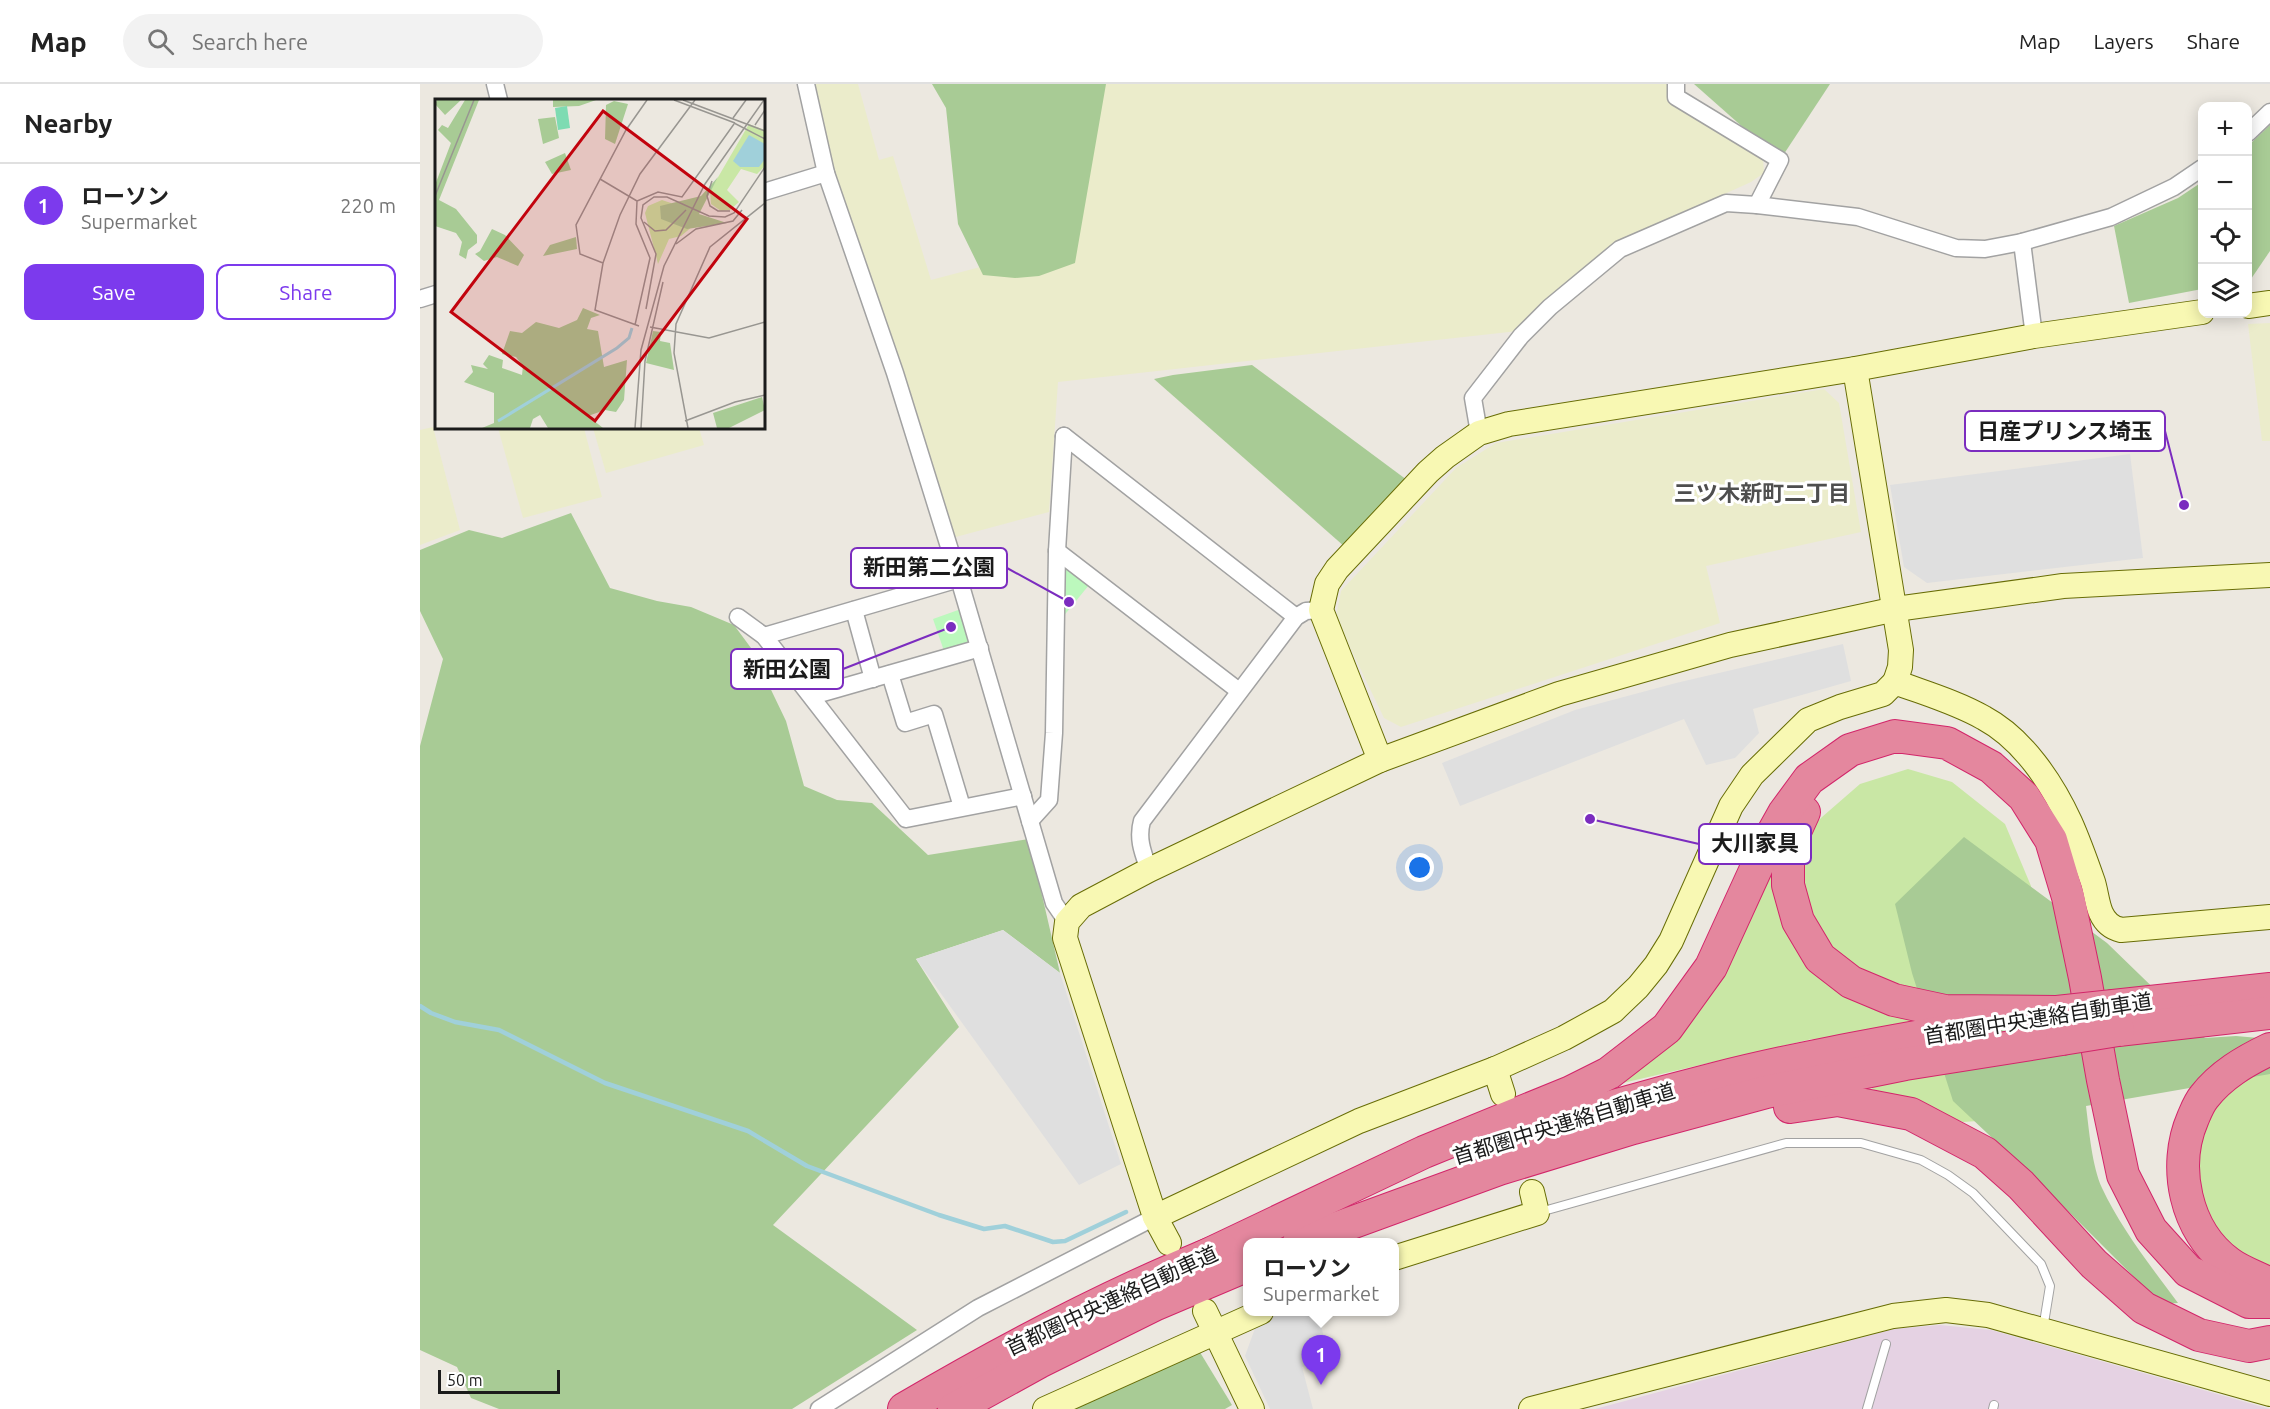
<!DOCTYPE html>
<html lang="en">
<head>
<meta charset="utf-8">
<style>
  :root { --surface:#fff; --page:#f2f2f2; --text:#222; --muted:#767676; --line:#e0e0e0; --accent:#7c3aed }
  body { margin:0; font-family:Ubuntu,"Noto Sans JP",sans-serif; background:var(--page); color:var(--text) }
  .controls { position:absolute; right:18px; top:18px; display:grid; overflow:hidden; border-radius:12px; box-shadow:0 3px 15px #0003 }
  .controls button { width:54px; height:54px; display:grid; place-items:center; padding:0; border:0; border-bottom:2px solid var(--line); background:var(--surface); color:var(--text); font:30px sans-serif }
  .scale { position:absolute; left:18px; bottom:15px; width:122px; box-sizing:border-box; padding-left:6px; border:3px solid #1b1b1b; border-top:0; font-size:16px; line-height:21px; white-space:nowrap; color:#1b1b1b; -webkit-text-stroke:4px #fff; paint-order:stroke }
  .you { position:absolute; left:1000px; top:784px; width:21px; height:21px; margin:-15px; border:4px solid #fff; border-radius:50%; background:#1a73e8; box-shadow:0 0 0 9px #1a73e833 }
  .badge { display:grid; place-items:center; width:39px; height:39px; border-radius:50%; background:var(--accent); color:#fff; font-size:20px; font-weight:700 }
  .pin { position:absolute; translate:-50% -50px; filter:drop-shadow(0 2px 3px #0008) }
  .pin::after { content:''; position:absolute; top:32px; width:21px; height:18px; background:inherit; clip-path:polygon(0 0,100% 0,50% 100%) }
  .popup { position:absolute; left:823px; top:1154px; width:156px; height:78px; box-sizing:border-box; display:grid; place-content:center; border-radius:12px; background:var(--surface); filter:drop-shadow(0 2px 4px #0005); font-size:20px; white-space:nowrap; color:var(--muted) }
  .popup b { font-size:22px; color:var(--text) }
  .popup::after { content:''; position:absolute; left:50%; top:100%; margin-left:-12px; border:12px solid transparent; border-top-color:var(--surface) }
  .list { margin:0; padding:0; list-style:none }
  h2 { display:flex; justify-content:space-between; align-items:center; height:78px; margin:0; padding:0 24px; font-size:26px }
  h2 small { font-size:20px; font-weight:400; color:var(--muted) }
  .list li { display:grid; grid-template-columns:39px 1fr auto; gap:18px; align-items:center; box-sizing:border-box; height:84px; padding:0 24px; border-top:2px solid var(--line) }
  .list b { display:block; font-size:22px; white-space:nowrap }
  .list p { margin:0; font-size:20px; white-space:nowrap; color:var(--muted) }
  .list em { font-size:20px; font-style:normal; color:var(--muted) }
  .actions { display:flex; gap:12px; padding:18px 24px }
  .actions a { flex:1; padding:14px 0; border:2px solid var(--accent); border-radius:12px; text-align:center; font-size:21px; color:var(--accent) }
  .actions .main { background:var(--accent); color:#fff }
  .icon { flex:none; width:33px; height:33px; fill:none; stroke:currentColor; stroke-width:2; stroke-linecap:round; stroke-linejoin:round }
  .map { position:relative; flex:none; width:1850px; height:1325px; overflow:hidden }
  header { display:flex; align-items:center; gap:36px; box-sizing:border-box; height:84px; padding:0 30px; background:var(--surface); border-bottom:2px solid var(--line) }
  header strong { font-size:28px }
  nav { display:flex; gap:33px; margin-inline-start:auto; font-size:21px }
  .search { width:420px; height:54px; background:var(--page); display:flex; align-items:center; gap:15px; box-sizing:border-box; padding:0 21px; border-radius:33px; color:var(--muted); font-size:22px }
  main { display:flex }
  aside { flex:1; background:var(--surface) }
  .map>svg:first-child { display:block }
  .industrial { fill:#e5d2e3 }
  .farmland { fill:#ebeccb }
  .grass { fill:#c9e7a5 }
  .forest { fill:#a8cb95 }
  .park { fill:#bcf8bd }
  .parking { fill:#dfdfdf }
  .lines { fill:none; stroke-linecap:round; stroke-linejoin:round }
  .stream { stroke:#a0d0da; stroke-width:4.5 }
  .lane-casing { stroke:#a2a2a2; stroke-width:10 }
  .street-casing { stroke:#a2a2a2; stroke-width:19 }
  .secondary-casing { stroke:#686d06; stroke-width:26 }
  .highway-casing { stroke:#d2266a; stroke-width:34 }
  .lane { stroke:#fff; stroke-width:8 }
  .street { stroke:#fff; stroke-width:16 }
  .secondary { stroke:#f8f8b3; stroke-width:24 }
  .highway { stroke:#e4879e; stroke-width:32 }
  .highway-bridge-casing { stroke:#d2266a; stroke-width:34; stroke-linecap:butt }
  .highway-bridge { stroke:#e4879e; stroke-width:32 }
  .labels { text-anchor:middle; stroke-width:6; stroke-linejoin:round; paint-order:stroke }
  .street-label { font-size:21px; fill:#1b1b1b; stroke:#fff }
  .neighbourhood-label { font-size:22px; font-weight:bold; fill:#4e4e4e; stroke:#fff }
  .inset-river { fill:none; stroke:#a0d0da; stroke-width:3 }
  .inset-road { fill:none; stroke:#989691; stroke-width:1.5 }
  .view { fill:#c2030d; fill-opacity:0.15; stroke:#c2030d; stroke-width:3 }
  .inset-edge { fill:none; stroke:#1b1b1b; stroke-width:3 }
  .leader { fill:none; stroke:#7b2cbf; stroke-width:2 }
  .callout-dot { fill:#7b2cbf; stroke:#fff; stroke-width:2 }
  .callout { fill:#fff; stroke:#7b2cbf; stroke-width:2 }
  .callout-label { font-size:22px; text-anchor:middle; font-weight:bold; fill:#1b1b1b }
</style>
</head>
<body>
<header>
<strong>Map</strong>
<div class="search"><svg class="icon" aria-label="search" viewBox="0 0 24 24"><circle cx="10" cy="10" r="6"/><path d="M15 15l6 6"/></svg>Search here</div>
<nav><a>Map</a><a>Layers</a><a>Share</a></nav>
</header>
<main>
<aside>
<h2>Nearby<small></small></h2>
<ul class="list">
<li><span class="badge">1</span><div><b>ローソン</b><p>Supermarket</p></div><em>220 m</em></li>
</ul>
<div class="actions"><a class="main">Save</a><a>Share</a></div>
</aside>
<div class="map">
<svg width="1850" height="1325" viewBox="0 0 1850 1325">
  <rect width="100%" height="100%" fill="#ece8e0"/>
  <!-- industrial -->
  <polygon class="industrial" points="1520,1241 1571,1246 1850,1325 1175,1325 1474,1245"/>
  <!-- farmland -->
  <g class="farmland">
    <polygon points="393,0 438,0 459,76 473,72 511,196 651,159 661,0 1249,0 1343,75 1344,89 1331,98 1192,161 1098,247 638,298 629,428 532,454 414,91"/>
    <polygon points="1850,239 1850,357 1842,357 1828,240"/>
    <polygon points="1404,305 1419,319 1441,448 1286,482 1300,539 981,643 964,634 916,534 921,507 1036,384 1076,359"/>
    <polygon points="13,343 40,446 0,461 0,346"/>
    <polygon points="78,344 164,344 182,413 103,434"/>
    <polygon points="173,344 279,344 284,361 186,389"/>
  </g>
  <!-- grass -->
  <g class="grass">
    <polygon points="1488,685 1532,698 1585,740 1611,802 1573,1036 1543,1038 1460,1011 1392,955 1194,1001 1344,794 1402,733 1440,700"/>
    <polygon points="1850,982 1850,1190 1828,1184 1787,1133 1771,1087 1781,1046 1808,1005"/>
  </g>
  <!-- forest -->
  <g class="forest">
    <polygon points="512,0 686,0 655,179 619,192 595,194 563,191 538,140 526,24"/>
    <polygon points="1274,0 1410,0 1360,76"/>
    <polygon points="1850,41 1850,167 1831,195 1828,196 1828,62"/>
    <polygon points="1782,98 1782,205 1709,219 1694,142 1758,114"/>
    <polygon points="832,281 991,399 925,463 734,295 753,291"/>
    <polygon points="151,429 190,504 237,517 271,523 314,541 331,564 366,637 384,702 417,716 452,719 508,771 609,755 640,889 583,846 496,875 539,943 353,1141 497,1246 372,1325 79,1325 51,1314 37,1283 0,1266 0,662 23,575 0,527 0,466 49,446 82,454"/>
    <path d="M1544 753 1687 859 1785 954 1816 952 1850 955V990L1666 1022C1669 1046 1672 1082 1682 1104 1700 1143 1732 1184 1758 1219L1741 1220 1619 1098 1533 1017 1492 889 1475 820Z"/>
    <polygon points="778,1265 812,1321 805,1325 655,1325"/>
  </g>
  <!-- park -->
  <g class="park">
    <polygon points="643,480 669,501 642,534"/>
    <polygon points="541,525 549,552 547,560 524,567 513,535"/>
  </g>
  <!-- parking -->
  <g class="parking">
    <polygon points="1710,370 1723,474 1507,499 1484,483 1470,401"/>
    <polygon points="1423,560 1431,597 1333,625 1339,649 1315,674 1286,681 1264,635 1040,722 1022,679 1155,626 1256,599"/>
    <polygon points="583,846 640,889 701,1080 659,1101 496,875"/>
    <polygon points="865,1228 898,1228 909,1275 882,1283 893,1325 850,1325 825,1272 837,1239"/>
  </g>
  <g class="lines">
    <!-- stream -->
    <polyline class="stream" points="0,922 11,929 35,938 79,946 185,999 328,1047 387,1082 519,1131 564,1145 585,1142 633,1158 645,1157 706,1128"/>
    <!-- lane casing -->
    <g class="lane-casing">
      <g id="lane">
        <polyline points="1120,1128 1366,1059 1441,1059 1501,1076 1528,1091 1553,1109 1621,1180 1630,1202 1623,1245"/>
        <polyline points="1447,1325 1466,1260"/>
        <polyline points="1573,1325 1574,1321"/>
      </g>
    </g>
    <!-- street casing -->
    <g class="street-casing">
      <g id="street">
        <polyline points="75,0 79,16"/>
        <polyline points="386,0 406,89 475,289 539,495 634,819 647,838"/>
        <polyline points="1256,0 1256,13 1360,76 1337,121"/>
        <polyline points="1828,49 1850,28"/>
        <polyline points="344,108 406,89"/>
        <polyline points="1602,158 1614,252"/>
        <polyline points="0,215 16,210"/>
        <polyline points="1059,349 1053,314 1101,252 1130,223 1200,165 1306,119 1337,121 1438,133 1536,164 1565,165 1602,158 1691,133 1754,103 1782,84"/>
        <polyline points="644,352 876,533"/>
        <polyline points="637,467 819,607"/>
        <polyline points="434,526 453,595"/>
        <polyline points="318,533 344,552 486,735 603,712"/>
        <polyline points="344,552 539,495"/>
        <polyline points="470,590 485,639 514,630 542,723"/>
        <polyline points="392,612 560,564"/>
        <polyline points="610,737 629,716 634,649 637,467 644,352"/>
        <path d="M729 786C723 769 717 755 722 737L876 533 886 527 901 526"/>
        <polyline points="399,1325 558,1224 735,1133"/>
      </g>
    </g>
    <!-- secondary casing -->
    <g class="secondary-casing">
      <g id="secondary">
        <polyline points="1828,222 1850,219"/>
        <polyline points="1435,285 1481,566 1480,583 1475,598"/>
        <polyline points="960,676 901,526 907,500 917,485 1008,388 1025,373 1059,349 1089,340 1435,285 1614,252 1782,228"/>
        <polyline points="1075,985 1083,1010"/>
        <path d="M735 1133 939 1037 1075 985 1144 954 1193 927 1218 903 1236 881 1251 857 1311 722 1332 691 1388 636 1420 623 1463 610 1475 598C1504 609 1536 618 1564 634 1603 655 1632 699 1650 738 1659 758 1666 778 1673 798 1676 808 1677 820 1681 829 1685 838 1692 844 1701 846L1850 833"/>
        <polyline points="749,1159 735,1133 645,854 647,838 661,822 729,786 960,676 1139,610 1310,561 1476,525 1643,502 1850,491"/>
        <polyline points="974,1174 1117,1129 1112,1108"/>
        <polyline points="785,1227 832,1325"/>
        <polyline points="625,1325 841,1228"/>
        <polyline points="1111,1325 1473,1232 1526,1226 1568,1231 1850,1310"/>
      </g>
    </g>
    <!-- highway casing -->
    <g class="highway-casing">
      <g id="highway">
        <polyline points="1384,728 1368,763 1368,801 1378,837 1400,874 1431,898 1474,916 1525,927 1637,928"/>
        <polyline points="1693,922 1850,905"/>
        <polyline points="1698,946 1850,929"/>
        <path d="M1850 965C1825 977 1801 991 1784 1013 1779 1019 1776 1027 1773 1034 1752 1082 1765 1147 1809 1179 1821 1188 1837 1193 1850 1200"/>
        <polyline points="1370,1023 1418,1016 1491,1030 1565,1069 1601,1101 1674,1180 1724,1224 1779,1251 1829,1262 1850,1258"/>
        <path d="M1086 1055C1156 1032 1227 1012 1298 994 1385 972 1474 957 1563 941"/>
        <polyline points="879,1158 1079,1085 1213,1044 1346,1008 1485,980 1642,955"/>
        <polyline points="783,1173 1004,1068 1151,1008 1189,989 1247,944 1291,883 1350,754 1364,729 1389,695 1430,666 1475,652 1527,659 1571,683 1604,713 1631,756 1648,813 1665,894 1683,996 1703,1091 1731,1146 1768,1187 1829,1218 1850,1218"/>
        <path d="M484 1325C586 1265 692 1209 802 1165"/>
        <polyline points="534,1325 619,1278 736,1220 828,1181"/>
      </g>
    </g>
    <!-- lane -->
    <use href="#lane" class="lane"/>
    <!-- street -->
    <use href="#street" class="street"/>
    <!-- secondary -->
    <use href="#secondary" class="secondary"/>
    <!-- highway -->
    <use href="#highway" class="highway"/>
    <!-- highway-bridge casing -->
    <g class="highway-bridge-casing">
      <g id="highway-bridge">
        <polyline points="1637,928 1693,922"/>
        <polyline points="1642,955 1698,946"/>
      </g>
    </g>
    <!-- highway-bridge -->
    <use href="#highway-bridge" class="highway-bridge"/>
  </g>
  <g class="labels">
    <!-- street labels -->
    <g class="street-label">
      <text transform="translate(1618 935) rotate(-9)" y="7">首都圏中央連絡自動車道</text>
      <text transform="translate(1144 1040) rotate(-17)" y="7">首都圏中央連絡自動車道</text>
      <text transform="translate(692 1217) rotate(-25)" y="7">首都圏中央連絡自動車道</text>
    </g>
    <!-- neighbourhood labels -->
    <g class="neighbourhood-label">
      <text x="1342" y="417">三ツ木新町二丁目</text>
    </g>
  </g>
  <!-- overview -->
  <g transform="translate(15 15)">
    <rect width="330" height="330" fill="#ece8e0"/>
    <path d="M314 25 330 31V67L322 75 306 70 292 91 304 103 295 111 286 112 276 105 275 92ZM227 101 236 104 258 127 246 137 234 140 223 165 210 114 213 107Z" fill="#c9e7a5"/>
    <path d="M2 1H26L10 16 0 5ZM30 1H44L4 101 21 110 42 136V144L33 151 31 160 24 156 27 143 21 134 0 127V86L16 44 3 31 7 26 13 29ZM118 1H161L144 7 118 8ZM179 2 193 5 180 45 170 40 171 6ZM120 18 124 39 108 45 103 20ZM130 54 136 71 117 75 110 63ZM283 78 264 115 292 124 252 130 226 120 225 107 266 97ZM57 130 70 136 89 156 83 167 62 158 49 162 40 155 45 152ZM141 138 142 150 108 157 115 146ZM148 209 165 216 156 219 152 230 163 232 169 268 192 261 189 301 181 313 170 311 153 317 168 329H113L105 316 98 320 95 329H47L59 324V294L29 283 38 273 36 266 53 270 48 265 54 256 68 261 67 269 87 276 88 267 81 258 67 255 75 232 87 234 101 223 124 229 142 221ZM218 232 226 233 225 242 235 244 239 271 211 264ZM327 298 330 311 294 329H282L278 314Z" fill="#a8cb95"/>
    <path d="M132 7 135 29 123 31 120 9Z" fill="#7edbb2"/>
    <path d="M314 36 330 45V60L324 68H305L298 62Z" fill="#a0d0da"/>
    <path class="inset-river" d="M63 322 182 249 194 239 197 229"/>
    <path class="inset-road" d="M239 1 300 24M248 1 330 32M298 19 311 1M299 24 330 40M320 26 330 11M165 80 202 102M277 82 272 97 275 107 283 112H295M0 97 39 1M209 123 220 132 231 131 251 111M241 145 261 130 298 122 307 111M168 164 145 155 141 126 191 31 212 1M211 210 221 155 206 119 208 106 219 98H232L274 117 290 118 299 114 330 68M200 226 215 159 201 125 202 102 223 93 247 98 299 25M204 227 160 211 168 164 185 116 205 75 260 1M215 228 274 239 330 223M250 322 300 303 330 296M200 329 206 251 229 167 270 85 329 1M206 329 210 262 228 183M253 329 239 254 241 225 275 148 330 104"/>
    <path class="view" d="M168 12 312 120 160 322 16 213Z"/>
    <rect width="330" height="330" class="inset-edge"/>
  </g>
  <!-- callouts -->
  <path class="leader" d="M1764 421L1745 347M649 518L587 484M531 543L423 585M1170 735L1279 760"/>
  <g class="callout-dot">
    <circle cx="1764" cy="421" r="6"/>
    <circle cx="649" cy="518" r="6"/>
    <circle cx="531" cy="543" r="6"/>
    <circle cx="1170" cy="735" r="6"/>
  </g>
  <g class="callout">
    <rect x="1545" y="327" width="200" height="40" rx="6"/>
    <rect x="431" y="464" width="156" height="40" rx="6"/>
    <rect x="311" y="565" width="112" height="40" rx="6"/>
    <rect x="1279" y="740" width="112" height="40" rx="6"/>
  </g>
  <g class="callout-label">
    <text x="1645" y="355">日産プリンス埼玉</text>
    <text x="509" y="491">新田第二公園</text>
    <text x="367" y="593">新田公園</text>
    <text x="1335" y="767">大川家具</text>
  </g>
</svg>
<div class="controls">
<button>+</button>
<button>−</button>
<button><svg class="icon" aria-label="locate" viewBox="0 0 24 24"><circle cx="12" cy="12" r="6"/><path d="M12 2v4M12 18v4M2 12h4M18 12h4"/></svg></button>
<button><svg class="icon" aria-label="layers" viewBox="0 0 24 24"><path d="M12 4l9 5-9 5-9-5zM3 14l9 5 9-5"/></svg></button>
</div>
<div class="scale">50 m</div>
<div class="you"></div>
<div class="pin badge" style="left:901px;top:1301px">1</div>
<div class="popup"><b>ローソン</b>Supermarket</div>
</div>
</main>
</body>
</html>
